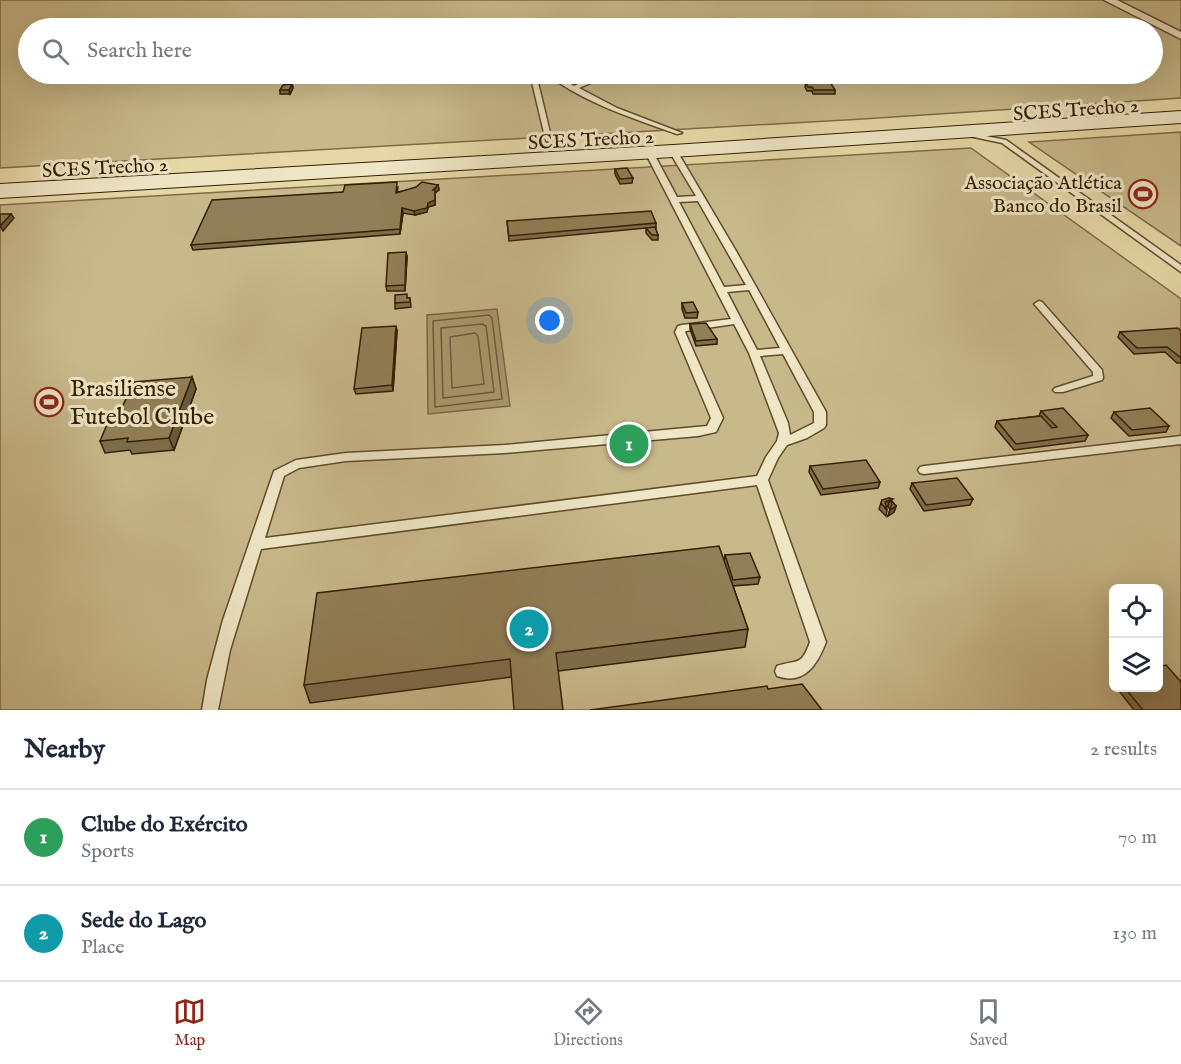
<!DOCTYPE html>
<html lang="en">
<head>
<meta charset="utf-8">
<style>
  :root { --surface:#fff; --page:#f2f2f3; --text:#1f2937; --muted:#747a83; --line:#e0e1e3; --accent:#8f2418 }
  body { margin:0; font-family:"IM FELL English",serif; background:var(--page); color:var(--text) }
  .controls { position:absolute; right:18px; bottom:18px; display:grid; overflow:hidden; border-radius:9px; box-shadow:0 6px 24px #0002 }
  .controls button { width:54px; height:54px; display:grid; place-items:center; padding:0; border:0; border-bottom:2px solid var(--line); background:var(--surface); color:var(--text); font:30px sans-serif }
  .you { position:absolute; left:550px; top:321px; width:21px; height:21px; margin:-15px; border:4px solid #fff; border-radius:50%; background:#1a73e8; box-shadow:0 0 0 9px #1a73e833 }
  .badge { display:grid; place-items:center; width:39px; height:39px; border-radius:50%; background:var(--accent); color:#fff; font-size:20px; font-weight:700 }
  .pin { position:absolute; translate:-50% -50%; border:3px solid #fff; box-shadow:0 2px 6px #0006 }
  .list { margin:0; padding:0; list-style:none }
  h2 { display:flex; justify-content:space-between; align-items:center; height:78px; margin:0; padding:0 24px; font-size:26px }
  h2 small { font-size:20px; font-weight:400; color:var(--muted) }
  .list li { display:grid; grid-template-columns:39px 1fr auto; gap:18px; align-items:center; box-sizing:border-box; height:96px; padding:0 24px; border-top:2px solid var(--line) }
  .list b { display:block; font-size:22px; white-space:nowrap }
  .list p { margin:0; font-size:20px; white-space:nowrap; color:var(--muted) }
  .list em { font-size:20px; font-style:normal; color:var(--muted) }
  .icon { flex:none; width:33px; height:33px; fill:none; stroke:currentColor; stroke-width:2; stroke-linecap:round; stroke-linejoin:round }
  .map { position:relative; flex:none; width:1181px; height:710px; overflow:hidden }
  .search { position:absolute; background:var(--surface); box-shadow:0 6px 24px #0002; left:18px; right:18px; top:18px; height:66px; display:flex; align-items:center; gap:15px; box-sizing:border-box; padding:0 21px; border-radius:33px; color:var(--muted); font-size:22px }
  .sheet { height:270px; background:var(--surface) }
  nav { display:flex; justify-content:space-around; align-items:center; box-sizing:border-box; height:84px; border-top:2px solid var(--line); background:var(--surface); font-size:16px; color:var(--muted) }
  nav a { display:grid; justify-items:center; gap:3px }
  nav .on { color:var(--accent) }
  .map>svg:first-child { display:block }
  .green { fill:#c8b98b; stroke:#7e6b46; stroke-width:1.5; fill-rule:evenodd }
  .water { fill:#a9996f; stroke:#7a6743; stroke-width:1.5 }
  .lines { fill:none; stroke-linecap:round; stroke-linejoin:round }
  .shore { stroke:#6e5b38; stroke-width:1.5 }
  .service-casing { stroke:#604c2a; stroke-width:3 }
  .minor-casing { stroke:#604c2a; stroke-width:3 }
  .secondary-casing { stroke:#341d01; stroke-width:2 }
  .service { fill:#efe6c6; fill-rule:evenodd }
  .minor { fill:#efe6c6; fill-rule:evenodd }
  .secondary { fill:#efe6c6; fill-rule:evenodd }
  .wall { fill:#7d6d4b; stroke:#341d01; stroke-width:1.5 }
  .shaded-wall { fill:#66593d; stroke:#341d01; stroke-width:1.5 }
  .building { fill:#917f57; stroke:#341d01; stroke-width:1.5 }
  .labels { text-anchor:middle; stroke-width:6; stroke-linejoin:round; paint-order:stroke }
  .far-street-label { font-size:20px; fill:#341d01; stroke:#efe6c6 }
  .far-poi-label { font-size:20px; fill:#341d01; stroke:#efe6c6; text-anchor:end }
  .poi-label { font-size:24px; fill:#341d01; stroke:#efe6c6; text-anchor:start }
</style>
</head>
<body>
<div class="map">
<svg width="1181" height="710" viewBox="0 0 1181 710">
  <rect width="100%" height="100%" fill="#e6d9a7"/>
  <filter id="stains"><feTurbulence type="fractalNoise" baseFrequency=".00333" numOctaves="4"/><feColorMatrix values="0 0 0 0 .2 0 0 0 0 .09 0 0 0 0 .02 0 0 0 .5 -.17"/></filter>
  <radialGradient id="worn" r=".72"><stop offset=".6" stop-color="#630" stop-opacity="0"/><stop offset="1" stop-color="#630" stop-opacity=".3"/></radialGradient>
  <!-- green -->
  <g class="green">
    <path d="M0 0H1181V98L863 119 0 168ZM28 28H1152V74H28Z"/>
    <polygon points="1181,132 1181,246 1029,142"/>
    <path d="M971 148 1181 299V710H0V205ZM1114 588H1158V688H1114Z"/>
  </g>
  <!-- water -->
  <polygon class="water" points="497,309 510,406 428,414 427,315"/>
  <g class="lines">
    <!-- shore -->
    <g class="shore">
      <polygon points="489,315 492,318 502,399 435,407 433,321"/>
      <polygon points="482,324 486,326 494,392 443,398 441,328"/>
      <polygon points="475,333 478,336 484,384 452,388 450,337"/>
    </g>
    <!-- service casing -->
    <g class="service-casing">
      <g id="service">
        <polygon points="530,74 536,74 552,141 551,142 546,141"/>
        <path d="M547 74H553L574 86 594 77 632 74 629 76 595 81 579 88 617 108 682 133 677 134C635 119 582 102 547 74Z"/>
        <polygon points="971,133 1006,140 1181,265 1181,272 1002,143 969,136 968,135"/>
        <path d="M670 149 677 151 736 251 826 412V425L824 428 807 438 787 445 778 458 768 480 826 642C818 663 805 686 777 676L775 671 777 666C798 659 801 667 810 642L757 485 261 549 230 650 218 710H202L207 680 223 620 274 471 296 460 346 453 505 445 707 426 711 418 675 332 678 326 682 325 731 319 645 152 649 150 653 152 677 197 696 196 669 151ZM698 201 746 285 724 287 679 202ZM749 290 780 348 757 350 727 292ZM734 324 749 353 779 433 777 441 766 457 757 476 265 538 284 476 299 468 346 461 505 453 698 436 716 432 723 418 685 332 686 331ZM783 354 814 412V423L790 435 788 423 760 356Z"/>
        <polygon points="1039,301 1042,302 1102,370 1103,378 1102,380 1063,392 1055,392 1053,390 1055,388 1093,376 1093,372 1036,306 1034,304"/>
        <polygon points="1181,436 1181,444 924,474 920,473 918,470 920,467 924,466"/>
      </g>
    </g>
    <!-- minor casing -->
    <g class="minor-casing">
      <polygon id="minor" points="1104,0 1117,0 1181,32 1181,39"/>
    </g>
    <!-- secondary casing -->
    <g class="secondary-casing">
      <polygon id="secondary" points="1181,111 1181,123 673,157 0,198 0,184 673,145"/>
    </g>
    <!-- service -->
    <use href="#service" class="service"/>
    <!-- minor -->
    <use href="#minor" class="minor"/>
    <!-- secondary -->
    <use href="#secondary" class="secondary"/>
  </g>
  <!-- wall -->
  <g class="wall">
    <polygon points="680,74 699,74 698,79 682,79"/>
    <polygon points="753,74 824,74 825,76 824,80 805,79 796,75 754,74"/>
    <polygon points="806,83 835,90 835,94 813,94 812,91 807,91 805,87"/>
    <polygon points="292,84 293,88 290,94 280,94 280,90"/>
    <polygon points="615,169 633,178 632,183 620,184 615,174"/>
    <polygon points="438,185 439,190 435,193 435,205 428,207 427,212 415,215 403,213 400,234 193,250 191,245 343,192 398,187 397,192"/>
    <polygon points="507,221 656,223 656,228 655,228 658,235 658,240 652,240 646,233 646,228 509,241"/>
    <polygon points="407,257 405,291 387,291 386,286"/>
    <polygon points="407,298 410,298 411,307 395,309 395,303"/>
    <polygon points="682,303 698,312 697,318 685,318 682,309"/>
    <polygon points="690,324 717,339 717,344 696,346 690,329"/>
    <polygon points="397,331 393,391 356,394 354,389"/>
    <polygon points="1181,331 1181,363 1177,363 1165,352 1134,354 1118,337 1120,332"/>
    <polygon points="192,377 196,389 174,450 132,454 130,450 105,453 100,441 119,421 117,418"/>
    <polygon points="1041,411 1088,435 1085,441 1014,450 995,427 997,421 1039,416"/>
    <polygon points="1114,412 1169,426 1166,432 1129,436 1111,418"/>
    <polygon points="810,466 880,482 878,488 821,495 809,472"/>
    <polygon points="912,483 973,499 970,505 924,511 910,489"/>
    <polygon points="889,498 896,506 894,512 888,516 890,510 888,506 886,507 887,510 886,516 879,509 882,500"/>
    <polygon points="725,555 760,577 758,584 733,586 748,629 745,647 310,703 304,685 724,561"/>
    <polygon points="1116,687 1158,687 1181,710 1134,710"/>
  </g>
  <!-- shaded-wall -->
  <g class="shaded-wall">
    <polygon points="292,84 293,88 290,94 289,90"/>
    <polygon points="438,185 439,190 435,193 435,205 428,207 427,212 415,215 414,211"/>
    <polygon points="402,208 403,213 400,234 400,229"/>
    <polygon points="11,214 14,218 3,231 0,226"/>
    <polygon points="406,252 407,257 405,291 405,285"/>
    <polygon points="396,326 397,331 393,391 392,385"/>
    <polygon points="192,377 196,389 174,450 169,438"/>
    <polygon points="890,500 888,506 885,508 885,502"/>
    <polygon points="896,506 894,512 888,516 890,510"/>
  </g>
  <!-- building -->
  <g class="building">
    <polygon points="330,23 327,28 281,28 283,25"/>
    <polygon points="701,24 707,28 694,28 689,25"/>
    <polygon points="801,74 824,74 825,76 805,76"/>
    <polygon points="830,82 835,90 814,90 812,87 808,87 806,83"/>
    <polygon points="292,84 289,90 280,90 283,85"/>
    <polygon points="627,168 633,178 620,179 615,169"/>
    <polygon points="397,182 396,193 416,187 422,182 438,185 433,190 435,190 435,200 428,203 427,208 414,211 402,208 400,229 191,245 212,200 343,192 345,185"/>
    <polygon points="651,211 656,223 509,236 507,221"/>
    <polygon points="0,214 11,214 0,226"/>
    <polygon points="655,227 658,235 652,235 646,228"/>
    <polygon points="406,252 405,285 386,286 388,253"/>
    <polygon points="407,294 407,298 410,298 410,302 395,303 395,295"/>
    <polygon points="693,302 698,312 686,313 682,303"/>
    <polygon points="706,323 717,339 696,341 690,324"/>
    <polygon points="396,326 392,385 354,389 362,328"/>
    <polygon points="1178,328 1181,331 1181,357 1180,357 1167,347 1137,348 1120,332"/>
    <polygon points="192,377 169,438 127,442 128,438 100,441 108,422 137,420 138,416 117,418 134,382"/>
    <polygon points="1063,408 1088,435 1016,444 997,421 1041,416 1052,428 1057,427 1041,411"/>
    <polygon points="1150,408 1169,426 1132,430 1114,412"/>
    <polygon points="866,460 880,482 823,489 810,466"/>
    <polygon points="957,478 973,499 926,505 912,483"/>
    <polygon points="889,498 893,499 891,500 896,506 890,510 892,504 890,500 885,502 887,510 881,503 882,500"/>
    <polygon points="719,546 748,629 556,653 563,710 514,710 510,659 304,685 317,593"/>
    <polygon points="750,553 760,577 733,580 725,555"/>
    <polygon points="1166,665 1181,682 1181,710 1143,710 1124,687 1158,687 1158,667"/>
    <polygon points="802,684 822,710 590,710 767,686 768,689"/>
  </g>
  <!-- icons -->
  <defs>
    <g id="stadium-ring" transform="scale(1.5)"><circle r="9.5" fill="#efe6c6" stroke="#8f2418" stroke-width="1.5"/><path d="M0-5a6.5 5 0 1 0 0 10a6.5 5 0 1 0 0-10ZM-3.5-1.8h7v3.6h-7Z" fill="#8f2418"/></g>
  </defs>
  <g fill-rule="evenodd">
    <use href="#stadium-ring" x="1143" y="194"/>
    <use href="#stadium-ring" x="49" y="402"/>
  </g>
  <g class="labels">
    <!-- far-street labels -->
    <g class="far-street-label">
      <text transform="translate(1076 109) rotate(-4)" y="7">SCES Trecho 2</text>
      <text transform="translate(591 139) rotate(-3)" y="7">SCES Trecho 2</text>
      <text transform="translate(105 167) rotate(-3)" y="7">SCES Trecho 2</text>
    </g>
    <!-- far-poi labels -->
    <g class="far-poi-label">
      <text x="1122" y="189">Associação Atlética<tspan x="1122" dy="23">Banco do Brasil</tspan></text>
    </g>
    <!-- poi labels -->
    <g class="poi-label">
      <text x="70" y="396">Brasiliense<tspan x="70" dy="28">Futebol Clube</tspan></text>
    </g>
  </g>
  <rect width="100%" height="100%" filter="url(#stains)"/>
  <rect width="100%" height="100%" fill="url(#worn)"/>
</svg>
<div class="controls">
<button><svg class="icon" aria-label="locate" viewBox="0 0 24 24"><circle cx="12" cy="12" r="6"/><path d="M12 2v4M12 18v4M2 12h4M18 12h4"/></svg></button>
<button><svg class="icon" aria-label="layers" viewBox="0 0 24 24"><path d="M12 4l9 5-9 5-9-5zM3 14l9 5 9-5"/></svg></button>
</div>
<div class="you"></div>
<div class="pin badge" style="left:629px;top:444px;background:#2e9e5b">1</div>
<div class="pin badge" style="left:529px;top:629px;background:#0f9aa8">2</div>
<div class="search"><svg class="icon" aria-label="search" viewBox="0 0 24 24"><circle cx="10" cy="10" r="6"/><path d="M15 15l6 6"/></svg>Search here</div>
</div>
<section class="sheet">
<h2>Nearby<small>2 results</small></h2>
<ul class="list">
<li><span class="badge" style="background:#2e9e5b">1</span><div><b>Clube do Exército</b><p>Sports</p></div><em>70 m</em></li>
<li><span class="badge" style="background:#0f9aa8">2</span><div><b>Sede do Lago</b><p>Place</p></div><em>130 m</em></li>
</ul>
</section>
<nav>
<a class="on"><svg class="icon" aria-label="map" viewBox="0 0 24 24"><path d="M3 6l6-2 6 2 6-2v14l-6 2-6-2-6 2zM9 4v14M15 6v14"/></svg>Map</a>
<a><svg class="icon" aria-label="directions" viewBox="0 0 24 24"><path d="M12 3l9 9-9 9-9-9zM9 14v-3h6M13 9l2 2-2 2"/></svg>Directions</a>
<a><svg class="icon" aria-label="saved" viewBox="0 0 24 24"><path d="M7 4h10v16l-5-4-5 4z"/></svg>Saved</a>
</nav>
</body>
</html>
